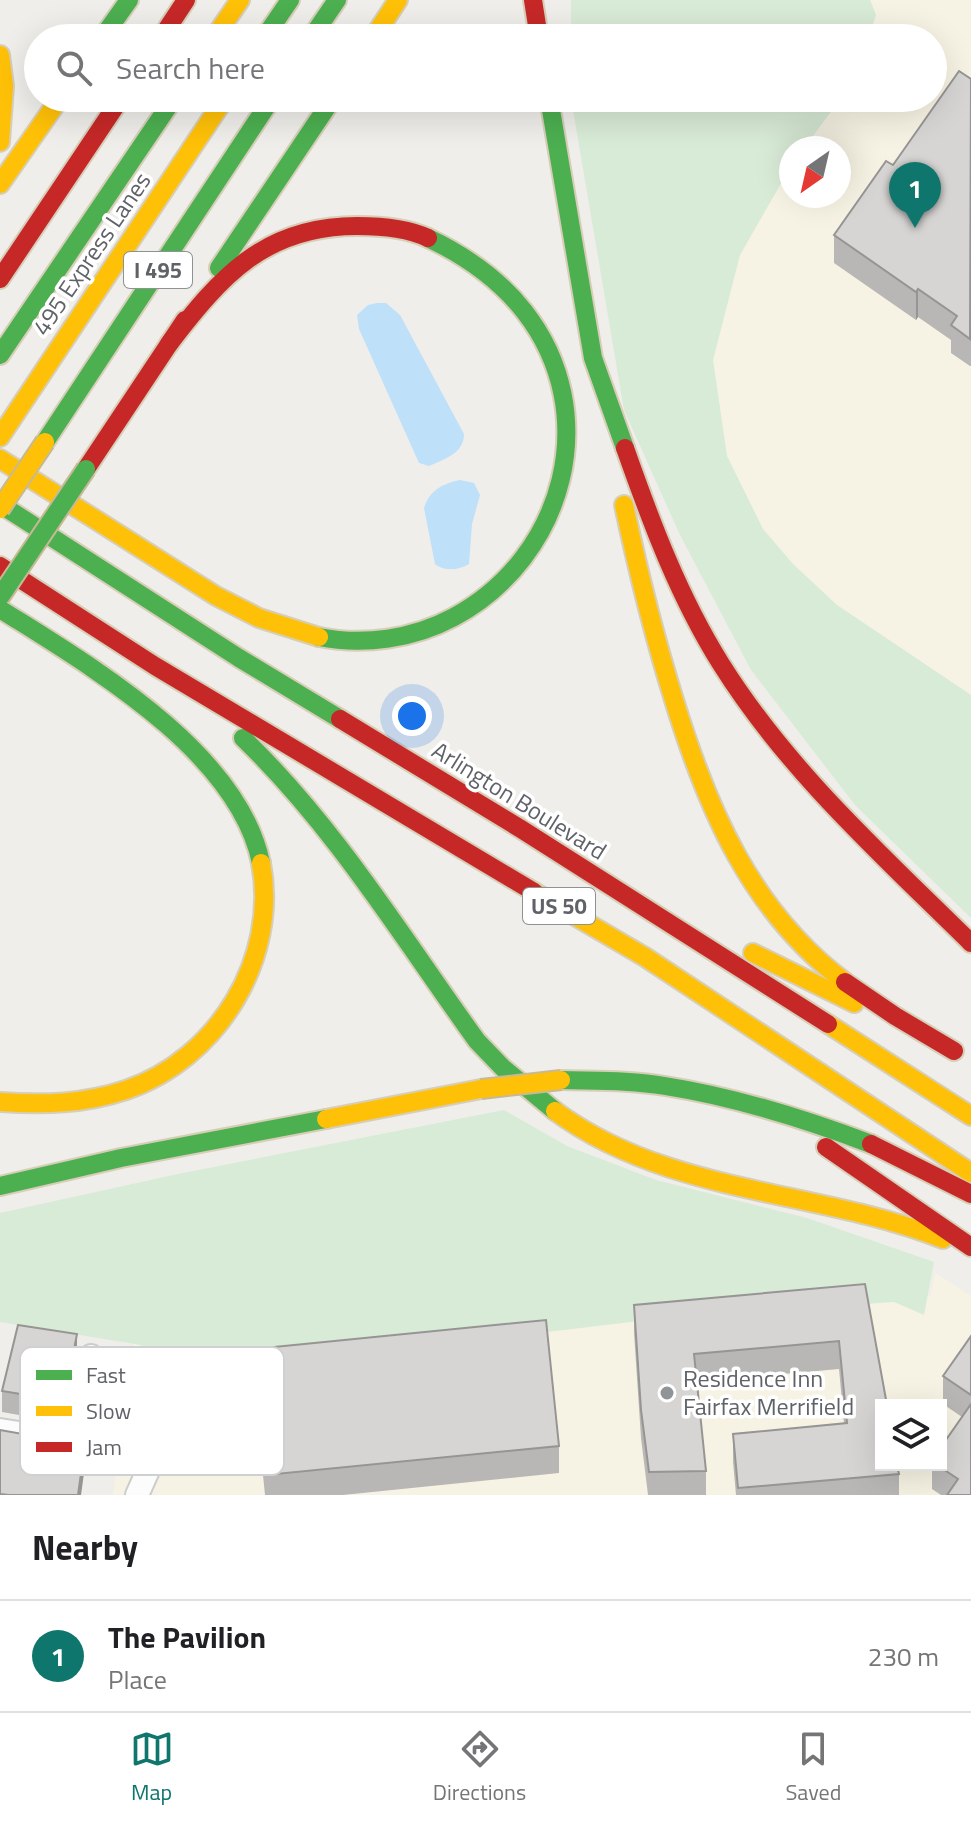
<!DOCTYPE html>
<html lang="en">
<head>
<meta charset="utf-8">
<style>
  :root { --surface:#fff; --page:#f2f2f2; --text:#202124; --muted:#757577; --line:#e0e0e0; --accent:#0f766e }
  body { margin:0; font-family:"Titillium Web",sans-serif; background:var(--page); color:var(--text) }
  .controls { position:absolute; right:24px; bottom:24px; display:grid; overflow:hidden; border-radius:0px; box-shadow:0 8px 32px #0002 }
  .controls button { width:72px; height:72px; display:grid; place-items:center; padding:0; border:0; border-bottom:2px solid var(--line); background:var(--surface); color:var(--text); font:40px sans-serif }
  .compass { position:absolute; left:779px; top:136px; width:72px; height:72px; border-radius:50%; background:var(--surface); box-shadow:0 8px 32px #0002; rotate:214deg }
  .you { position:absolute; left:412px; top:716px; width:28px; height:28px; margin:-20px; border:6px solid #fff; border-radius:50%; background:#1a73e8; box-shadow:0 0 0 12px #1a73e833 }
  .badge { display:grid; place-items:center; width:52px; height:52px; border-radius:50%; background:var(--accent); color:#fff; font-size:26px; font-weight:700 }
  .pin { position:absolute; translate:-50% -66px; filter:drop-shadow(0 2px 4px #0008) }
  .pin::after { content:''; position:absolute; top:42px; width:28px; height:24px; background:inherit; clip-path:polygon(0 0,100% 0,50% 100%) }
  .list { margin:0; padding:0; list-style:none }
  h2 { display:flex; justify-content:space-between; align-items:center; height:104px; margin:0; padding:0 32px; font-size:34px }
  h2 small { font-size:26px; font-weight:400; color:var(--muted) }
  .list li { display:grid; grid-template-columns:52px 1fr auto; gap:24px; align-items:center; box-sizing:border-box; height:112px; padding:0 32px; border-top:2px solid var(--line) }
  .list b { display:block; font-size:30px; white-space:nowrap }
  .list p { margin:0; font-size:26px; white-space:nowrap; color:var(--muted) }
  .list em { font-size:26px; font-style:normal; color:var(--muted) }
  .icon { flex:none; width:44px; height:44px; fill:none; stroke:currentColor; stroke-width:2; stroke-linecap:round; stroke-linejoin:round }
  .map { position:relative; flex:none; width:971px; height:1495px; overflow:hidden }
  .search { position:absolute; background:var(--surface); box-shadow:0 8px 32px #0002; left:24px; right:24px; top:24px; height:88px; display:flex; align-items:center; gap:20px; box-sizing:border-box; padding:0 28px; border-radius:44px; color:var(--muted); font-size:30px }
  .sheet { height:216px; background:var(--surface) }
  nav { display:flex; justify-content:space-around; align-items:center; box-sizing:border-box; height:112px; border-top:2px solid var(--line); background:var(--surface); font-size:22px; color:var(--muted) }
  nav a { display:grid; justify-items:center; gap:4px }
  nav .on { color:var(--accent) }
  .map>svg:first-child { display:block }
  .commercial { fill:#f7f3e4; fill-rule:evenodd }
  .green { fill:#d8ebd6 }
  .water { fill:#bfe0f9 }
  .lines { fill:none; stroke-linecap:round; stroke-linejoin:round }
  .street-casing { stroke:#cbcccc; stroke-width:26 }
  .fast-casing { stroke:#d7ceb8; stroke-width:22 }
  .slow-casing { stroke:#d7ceb8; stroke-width:22 }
  .jam-casing { stroke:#d7ceb8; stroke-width:22 }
  .street { stroke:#fdfcfc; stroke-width:22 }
  .fast { stroke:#4caf50; stroke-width:18 }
  .slow { stroke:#ffc107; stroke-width:18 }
  .jam { stroke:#c62828; stroke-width:18 }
  .fast-bridge-casing { stroke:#c8b996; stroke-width:22; stroke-linecap:butt }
  .slow-bridge-casing { stroke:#c8b996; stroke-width:22; stroke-linecap:butt }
  .fast-bridge { stroke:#4caf50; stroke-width:18 }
  .slow-bridge { stroke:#ffc107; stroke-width:18 }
  .wall { fill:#b8b7b5 }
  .shaded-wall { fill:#969594 }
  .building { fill:#d6d5d3; stroke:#969594; stroke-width:2 }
  .poi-dot { fill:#919496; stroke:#fff; stroke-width:3 }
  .labels { text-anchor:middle; stroke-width:7; stroke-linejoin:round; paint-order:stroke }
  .shield { fill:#fff; stroke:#8f9295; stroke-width:2 }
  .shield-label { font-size:22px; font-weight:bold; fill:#5f6368 }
  .street-label { font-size:24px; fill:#5f6368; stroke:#fff }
  .poi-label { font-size:24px; fill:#5f6368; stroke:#fff; text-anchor:start }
  .key { fill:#fff; stroke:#cfd0d2; stroke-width:2 }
  .key-label { font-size:22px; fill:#5f6368 }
</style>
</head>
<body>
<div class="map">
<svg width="971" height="1495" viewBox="0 0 971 1495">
  <rect width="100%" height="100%" fill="#efeeea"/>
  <!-- commercial -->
  <g class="commercial">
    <polygon points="870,0 971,0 971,695 837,605 793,564 763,529 727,456 713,360 740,255 791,166 791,196 839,196 839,148 804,148 841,98 933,98 933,38 868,38 876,15"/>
    <path d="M149 1241 811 1281 930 1297 935 1273 971 1296V1495H113ZM881 1405H941V1465H881Z"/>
  </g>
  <!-- green -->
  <g class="green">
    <polygon points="571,0 870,0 876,15 868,38 571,38"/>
    <polygon points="571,98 841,98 804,148 791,148 791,166 740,255 713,360 727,456 763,529 793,564 837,605 971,695 971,918 855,805 751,670 680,535 624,410"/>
    <polygon points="504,1110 567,1146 656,1180 807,1218 934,1262 924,1315 894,1302 656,1319 238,1369 135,1344 0,1322 0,1213 178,1174"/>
  </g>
  <!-- water -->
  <g class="water">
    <path d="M377 303H386L400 315 464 434C464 453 445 459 429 466L419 463 359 329 357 315 368 305Z"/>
    <path d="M460 480 474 483 480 495 472 524 469 564C459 570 445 572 435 564L424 508C430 490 442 484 460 480Z"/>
  </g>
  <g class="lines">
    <!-- street casing -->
    <g class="street-casing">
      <g id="street">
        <polyline points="0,1430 75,1442 91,1356"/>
        <polyline points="137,1495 150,1466"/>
      </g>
    </g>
    <!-- fast casing -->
    <g class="fast-casing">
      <g id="fast">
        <polyline points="102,38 129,0"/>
        <polyline points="264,38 290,0"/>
        <polyline points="311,38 337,0"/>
        <polyline points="549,98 593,358 625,448"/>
        <polyline points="219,268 333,98"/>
        <polyline points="0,355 174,98"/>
        <polyline points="45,442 272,98"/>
        <polyline points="0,504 239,658 340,719"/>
        <path d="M0 609C90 666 238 751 261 863"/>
        <path d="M319 637C364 646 413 639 454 617 565 557 604 413 524 311 498 278 466 256 428 238"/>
        <path d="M243 738C336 828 402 937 477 1041L503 1068 555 1111"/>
        <path d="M561 1080C596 1081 631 1080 665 1086 735 1097 805 1119 871 1144"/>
        <polyline points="0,1186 121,1158 326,1119"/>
      </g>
    </g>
    <!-- slow casing -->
    <g class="slow-casing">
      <g id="slow">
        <polyline points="214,38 240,0"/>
        <polyline points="373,38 398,0"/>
        <polyline points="0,55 4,86 0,142"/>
        <polyline points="0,184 60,98"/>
        <polyline points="0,437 225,98"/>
        <polyline points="0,459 216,596 259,618 319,637"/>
        <path d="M624 505C638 571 654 636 674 700 707 808 751 912 845 982"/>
        <polyline points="534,892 645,957 971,1173"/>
        <polyline points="753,953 854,1003"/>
        <polyline points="828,1024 971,1116"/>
        <path d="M0 1102C44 1105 84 1104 126 1090 218 1059 279 958 261 863"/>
        <path d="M555 1111C669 1195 816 1189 943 1239"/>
        <polyline points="326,1119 481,1089"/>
      </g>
    </g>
    <!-- jam casing -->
    <g class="jam-casing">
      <g id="jam">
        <polyline points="533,0 539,38"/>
        <polyline points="161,38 186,0"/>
        <polyline points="0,279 121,98"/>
        <path d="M169 344C221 276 265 226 357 226 380 226 407 228 428 238"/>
        <path d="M625 448C651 522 679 597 721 664 788 771 882 855 971 943"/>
        <polyline points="86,469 185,320"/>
        <polyline points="0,566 155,666 534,892"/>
        <polyline points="340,719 521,829 828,1024"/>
        <polyline points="845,982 895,1016 954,1051"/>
        <polyline points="871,1144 971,1194"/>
        <polyline points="826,1147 971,1247"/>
      </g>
    </g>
    <!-- street -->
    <use href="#street" class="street"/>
    <!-- fast -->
    <use href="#fast" class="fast"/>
    <!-- slow -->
    <use href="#slow" class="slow"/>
    <!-- jam -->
    <use href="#jam" class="jam"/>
    <!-- fast-bridge casing -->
    <g class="fast-bridge-casing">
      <polyline id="fast-bridge" points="0,597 86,469"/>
    </g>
    <!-- slow-bridge casing -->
    <g class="slow-bridge-casing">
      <g id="slow-bridge">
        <polyline points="0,509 45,442"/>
        <polyline points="481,1089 561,1080"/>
      </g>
    </g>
    <!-- fast-bridge -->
    <use href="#fast-bridge" class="fast-bridge"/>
    <!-- slow-bridge -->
    <use href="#slow-bridge" class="slow-bridge"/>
  </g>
  <!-- wall -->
  <g class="wall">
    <polygon points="971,79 971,366 970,366 951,353 951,340 918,317 916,320 834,263 834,235 893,165"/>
    <polygon points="865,1284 899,1474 899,1495 736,1495 733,1462 733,1434 844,1424 839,1369 697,1382 706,1471 706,1495 648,1495 641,1438 634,1333 634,1305"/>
    <polygon points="971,1336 971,1495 941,1495 932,1489 932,1465 941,1465 962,1417 943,1404 943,1376"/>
    <polygon points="253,1349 559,1446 559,1473 343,1495 265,1495 253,1377"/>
    <polygon points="77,1356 64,1423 2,1412 2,1391"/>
  </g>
  <!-- shaded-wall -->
  <g class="shaded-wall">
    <polygon points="918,289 918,317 916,320 916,292"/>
    <polygon points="77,1334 77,1356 64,1423 64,1401"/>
    <polygon points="85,1445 85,1466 81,1495 78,1495"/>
  </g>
  <!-- building -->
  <g class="building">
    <polygon points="959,71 971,79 970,339 951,325 957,316 918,289 916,292 834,235 886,161 893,165"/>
    <polygon points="865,1284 887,1405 881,1405 881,1465 897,1465 899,1474 738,1488 733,1434 847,1423 839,1341 694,1354 706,1471 649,1472 641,1410 634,1305"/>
    <polygon points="546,1320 559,1446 266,1475 253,1349"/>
    <polygon points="18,1325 77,1334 64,1401 2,1391"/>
    <polygon points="971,1336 971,1395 943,1376"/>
    <polygon points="971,1404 971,1495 947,1495 958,1479 937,1465 941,1465 941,1447"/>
    <polygon points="0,1430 85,1445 78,1495 9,1495 0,1494"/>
  </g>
  <!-- markers -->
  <circle class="poi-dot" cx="667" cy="1393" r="8"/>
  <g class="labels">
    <!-- shield labels -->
    <g class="shield">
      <rect x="124" y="252" width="68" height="36" rx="6"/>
      <rect x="523" y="888" width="72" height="36" rx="6"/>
    </g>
    <g class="shield-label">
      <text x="158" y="278">I 495</text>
      <text x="559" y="914">US 50</text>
    </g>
    <!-- street labels -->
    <g class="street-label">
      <text transform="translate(92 254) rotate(-56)" y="8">495 Express Lanes</text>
      <text transform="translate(519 801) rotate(32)" y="8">Arlington Boulevard</text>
    </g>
    <!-- poi labels -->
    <g class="poi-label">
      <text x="683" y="1387">Residence Inn<tspan x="683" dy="28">Fairfax Merrifield</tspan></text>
    </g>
  </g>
  <!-- legend -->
  <rect x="20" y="1347" width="264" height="128" rx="12" class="key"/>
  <rect x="36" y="1370" width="36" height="10" fill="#4caf50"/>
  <rect x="36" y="1406" width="36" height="10" fill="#ffc107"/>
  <rect x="36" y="1442" width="36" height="10" fill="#c62828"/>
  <g class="key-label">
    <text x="86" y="1383">Fast</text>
    <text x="86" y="1419">Slow</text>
    <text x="86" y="1455">Jam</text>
  </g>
</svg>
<div class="controls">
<button><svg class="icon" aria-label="layers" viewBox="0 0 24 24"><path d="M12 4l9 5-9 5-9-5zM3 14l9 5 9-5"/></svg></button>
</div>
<svg class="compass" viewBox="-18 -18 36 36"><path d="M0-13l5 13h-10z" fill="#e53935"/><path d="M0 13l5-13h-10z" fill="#757577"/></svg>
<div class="you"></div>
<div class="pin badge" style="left:915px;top:228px">1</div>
<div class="search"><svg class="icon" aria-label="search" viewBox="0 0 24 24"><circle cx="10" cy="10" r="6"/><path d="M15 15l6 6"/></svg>Search here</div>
</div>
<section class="sheet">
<h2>Nearby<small></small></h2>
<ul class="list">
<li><span class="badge">1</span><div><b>The Pavilion</b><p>Place</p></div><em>230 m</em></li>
</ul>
</section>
<nav>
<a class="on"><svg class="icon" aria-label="map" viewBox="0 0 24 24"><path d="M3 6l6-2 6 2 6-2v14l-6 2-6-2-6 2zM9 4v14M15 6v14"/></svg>Map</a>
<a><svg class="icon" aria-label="directions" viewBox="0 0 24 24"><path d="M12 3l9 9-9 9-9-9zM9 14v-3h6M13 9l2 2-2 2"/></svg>Directions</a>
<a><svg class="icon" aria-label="saved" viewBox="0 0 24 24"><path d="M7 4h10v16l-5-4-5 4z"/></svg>Saved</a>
</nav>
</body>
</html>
